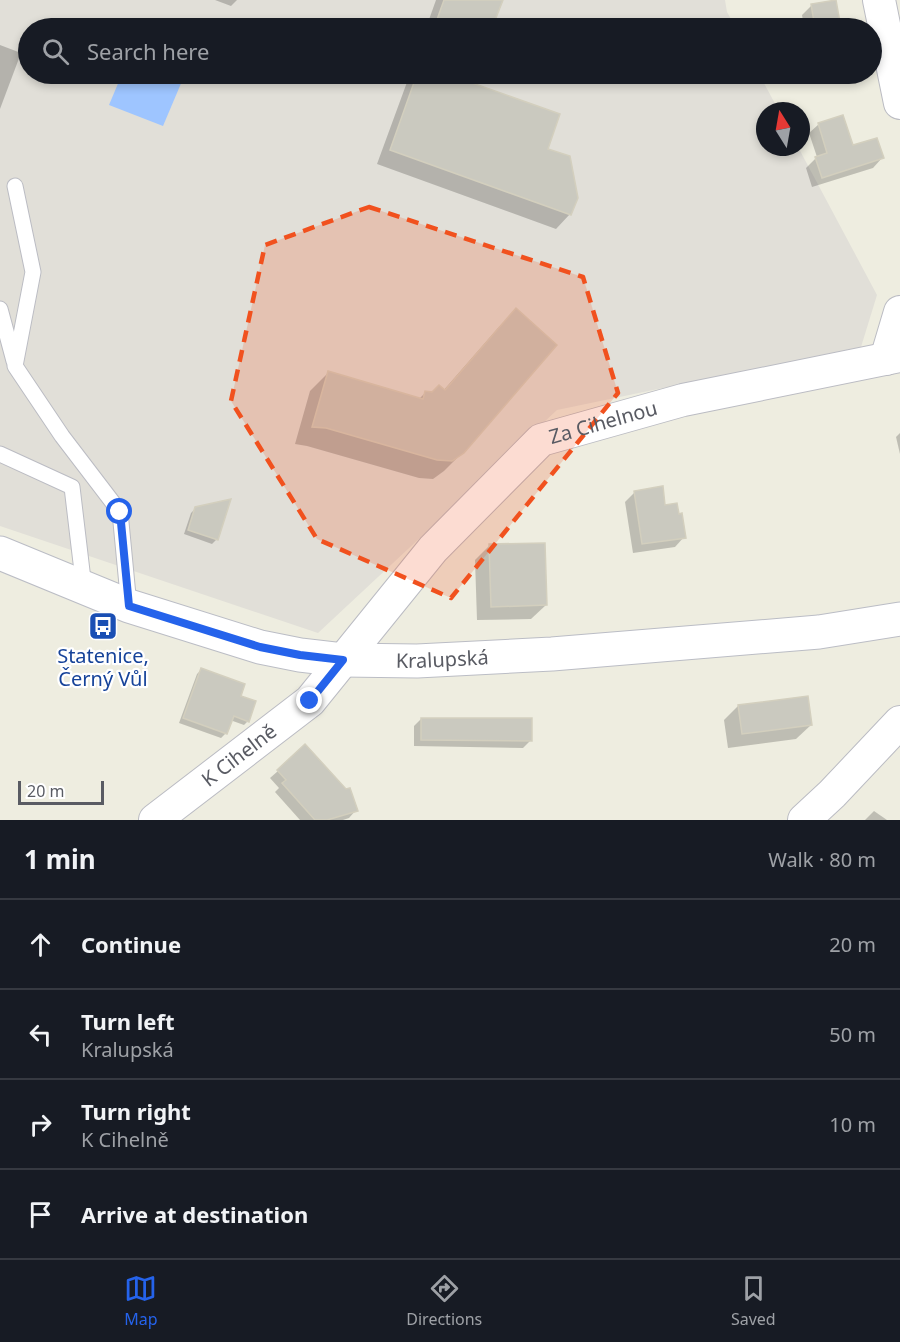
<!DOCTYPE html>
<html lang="en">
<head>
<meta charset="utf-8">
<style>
  :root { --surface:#171b24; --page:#20242c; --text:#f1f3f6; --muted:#9ea1a6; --line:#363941; --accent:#2563eb }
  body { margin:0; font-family:"Noto Sans",sans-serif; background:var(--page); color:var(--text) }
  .compass { position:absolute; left:756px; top:102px; width:54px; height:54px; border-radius:50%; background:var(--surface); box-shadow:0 3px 9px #0003; rotate:349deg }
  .scale { position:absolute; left:18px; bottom:15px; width:86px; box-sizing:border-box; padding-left:6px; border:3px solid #595b63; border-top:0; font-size:16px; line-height:21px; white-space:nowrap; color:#595b63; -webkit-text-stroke:4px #fff; paint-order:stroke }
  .stop { position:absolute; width:18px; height:18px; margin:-14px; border:4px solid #2563eb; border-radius:50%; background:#fff }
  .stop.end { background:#2563eb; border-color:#fff; box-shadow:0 2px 6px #0008 }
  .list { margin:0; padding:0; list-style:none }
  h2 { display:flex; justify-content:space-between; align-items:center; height:78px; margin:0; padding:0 24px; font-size:26px }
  h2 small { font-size:20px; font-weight:400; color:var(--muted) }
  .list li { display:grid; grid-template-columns:39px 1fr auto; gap:18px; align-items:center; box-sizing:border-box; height:90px; padding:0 24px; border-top:2px solid var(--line) }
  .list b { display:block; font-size:22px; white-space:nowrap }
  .list p { margin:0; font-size:20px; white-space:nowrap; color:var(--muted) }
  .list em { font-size:20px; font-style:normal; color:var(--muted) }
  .icon { flex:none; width:33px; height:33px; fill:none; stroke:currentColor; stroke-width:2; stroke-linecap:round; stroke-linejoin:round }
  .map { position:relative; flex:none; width:900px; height:820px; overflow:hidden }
  .search { position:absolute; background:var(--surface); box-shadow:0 3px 9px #0003; left:18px; right:18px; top:18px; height:66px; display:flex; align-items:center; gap:15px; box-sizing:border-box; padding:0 21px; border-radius:33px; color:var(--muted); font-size:22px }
  .sheet { height:438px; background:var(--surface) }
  nav { display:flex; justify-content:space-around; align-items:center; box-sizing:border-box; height:84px; border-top:2px solid var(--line); background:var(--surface); font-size:16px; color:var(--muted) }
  nav a { display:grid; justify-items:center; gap:3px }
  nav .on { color:var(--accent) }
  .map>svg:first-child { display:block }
  .industrial { fill:#e1dfd8 }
  .water { fill:#9ec5ff }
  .shadow { fill:#0003 }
  .building { fill:#cac9bf; stroke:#d3cfbe; stroke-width:1.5 }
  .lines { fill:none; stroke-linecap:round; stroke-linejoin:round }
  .lane-casing { stroke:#bbbcc3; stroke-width:17 }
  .street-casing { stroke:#bbbcc3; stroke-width:34 }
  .secondary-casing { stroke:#bbbdc5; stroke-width:35 }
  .lane { stroke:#fff; stroke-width:15 }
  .street { stroke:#fff; stroke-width:32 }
  .secondary { stroke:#fff; stroke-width:33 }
  .route { stroke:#2563eb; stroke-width:8 }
  .marked { fill:#f1511e; fill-opacity:0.2; stroke:#f1511e; stroke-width:4.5; stroke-dasharray:12 8; stroke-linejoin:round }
  .labels { text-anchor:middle; stroke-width:4.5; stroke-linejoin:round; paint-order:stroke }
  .street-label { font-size:20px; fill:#595b63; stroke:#fff }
  .transit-label { font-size:20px; fill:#164399; stroke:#fff }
</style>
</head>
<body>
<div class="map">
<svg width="900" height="820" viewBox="0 0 900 820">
  <rect width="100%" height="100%" fill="#eeede0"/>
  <!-- industrial -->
  <polygon class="industrial" points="0,0 725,0 727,12 736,28 28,28 28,74 759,74 779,111 765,111 765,147 798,147 877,295 861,347 557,410 318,633 0,526"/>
  <!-- water -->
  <polygon class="water" points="122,74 185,74 163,126 109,105"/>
  <!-- shadow -->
  <g class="shadow">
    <polygon points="215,0 237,0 231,6"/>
    <polygon points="436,0 501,0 491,28 426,28"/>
    <polygon points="835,2 840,28 802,28 804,27 802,15 811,6"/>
    <polygon points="0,45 21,53 0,109"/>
    <polygon points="410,74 475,74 471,84 546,149 570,214 556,229 377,164"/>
    <polygon points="819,124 852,147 882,158 873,168 812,187 806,168 817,157 809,133"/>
    <polygon points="516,310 463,452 444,471 433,479 419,478 307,446 295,444 310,391 328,373 419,399 426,392 443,391 498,328"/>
    <polygon points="900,433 900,454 896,437"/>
    <polygon points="635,492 664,507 684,537 675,547 633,553 625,502"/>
    <polygon points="196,508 217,539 212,544 184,534 191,513"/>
    <polygon points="489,546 546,605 531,619 477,620 475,560"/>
    <polygon points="201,670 239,697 248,721 244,725 230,720 226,733 221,738 179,723 197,674"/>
    <polygon points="738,706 811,725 796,739 728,748 724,720"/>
    <polygon points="421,719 530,741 523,748 414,746 414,726"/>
    <polygon points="278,771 356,810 349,818 343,820 300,820 275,792 279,788 270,778"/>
    <polygon points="874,811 887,820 865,820"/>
  </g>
  <!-- building -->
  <g class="building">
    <polygon points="444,0 503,0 492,28 434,28"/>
    <polygon points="836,0 841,28 815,28 811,4"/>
    <polygon points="417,74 447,74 560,114 548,149 570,156 578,198 571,215 390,150"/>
    <polygon points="843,115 853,145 877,138 884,158 822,178 815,157 827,153 818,123"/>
    <polygon points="516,308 557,345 464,453 452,461 437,460 326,428 312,427 328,371 423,399 425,391 432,392 439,385 445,390"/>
    <polygon points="663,486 665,505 677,503 679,514 682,513 686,538 642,544 634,491"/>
    <polygon points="231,499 218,540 188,530 195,507"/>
    <polygon points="545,543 547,605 491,607 489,544"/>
    <polygon points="201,668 245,684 241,696 256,701 249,722 234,716 227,734 183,718"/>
    <polygon points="808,696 812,725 742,734 738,705"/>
    <polygon points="421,718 532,718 532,741 421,740"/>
    <polygon points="305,744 346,789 350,788 358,811 327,820 315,820 282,783 286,780 277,770"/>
  </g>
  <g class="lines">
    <!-- lane casing -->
    <g class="lane-casing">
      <g id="lane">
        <polyline points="15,186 33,272 15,366 62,436 120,512 129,606"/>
        <polyline points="0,309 14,361"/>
        <polyline points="0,454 72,487 84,588"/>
      </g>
    </g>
    <!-- street casing -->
    <g class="street-casing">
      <g id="street">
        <polyline points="879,0 900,103"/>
        <polyline points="886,359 900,312"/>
        <path id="s1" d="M155 820 310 701 433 549 541 440 683 400 900 356"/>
        <polyline points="804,820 832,794 900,722"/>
      </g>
    </g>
    <!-- secondary casing -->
    <g class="secondary-casing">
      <g id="secondary">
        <path id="s2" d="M0 553 129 606 260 647 300 655 343 660 417 661 552 654 819 632 900 619"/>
      </g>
    </g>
    <!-- lane -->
    <use href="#lane" class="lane"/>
    <!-- street -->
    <use href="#street" class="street"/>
    <!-- secondary -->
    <use href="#secondary" class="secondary"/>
  </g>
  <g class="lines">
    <!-- route -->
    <polyline class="route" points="120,512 129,606 260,647 300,655 343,660 310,701"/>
  </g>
  <!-- marked area -->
  <path class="marked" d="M369 207 583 277 618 393 451 598 317 539 231 401 265 245Z"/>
  <!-- icons -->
  <defs>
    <g id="bus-square" transform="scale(1.5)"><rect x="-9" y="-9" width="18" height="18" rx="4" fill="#1a4fb4" stroke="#fff"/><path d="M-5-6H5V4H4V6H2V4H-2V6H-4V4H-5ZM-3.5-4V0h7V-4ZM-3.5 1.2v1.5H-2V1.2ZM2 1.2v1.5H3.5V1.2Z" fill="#fff"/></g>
  </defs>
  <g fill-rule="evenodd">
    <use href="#bus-square" x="103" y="626"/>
  </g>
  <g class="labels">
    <!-- street labels -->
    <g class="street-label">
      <text dy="7" stroke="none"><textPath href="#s1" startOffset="609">Za Cihelnou</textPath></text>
      <text dy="7" stroke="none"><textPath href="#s2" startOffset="460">Kralupská</textPath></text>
      <text dy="7" stroke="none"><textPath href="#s1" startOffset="106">K Cihelně</textPath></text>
    </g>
    <!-- transit labels -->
    <g class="transit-label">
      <text x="103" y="663">Statenice,<tspan x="103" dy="23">Černý Vůl</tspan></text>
    </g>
  </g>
</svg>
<svg class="compass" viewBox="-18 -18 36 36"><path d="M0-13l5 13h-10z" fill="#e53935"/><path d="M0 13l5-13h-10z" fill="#9ea1a6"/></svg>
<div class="scale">20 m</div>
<div class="stop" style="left:120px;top:512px"></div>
<div class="stop end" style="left:310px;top:701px"></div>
<div class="search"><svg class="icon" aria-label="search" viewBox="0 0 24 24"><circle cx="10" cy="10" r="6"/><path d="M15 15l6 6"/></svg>Search here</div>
</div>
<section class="sheet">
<h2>1 min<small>Walk · 80 m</small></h2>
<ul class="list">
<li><svg class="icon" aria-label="ahead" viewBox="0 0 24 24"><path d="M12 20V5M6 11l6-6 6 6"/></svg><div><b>Continue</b></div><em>20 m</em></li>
<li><svg class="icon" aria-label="left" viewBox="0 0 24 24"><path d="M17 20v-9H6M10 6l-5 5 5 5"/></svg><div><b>Turn left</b><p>Kralupská</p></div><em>50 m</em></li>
<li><svg class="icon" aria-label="right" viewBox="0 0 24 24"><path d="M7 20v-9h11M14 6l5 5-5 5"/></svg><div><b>Turn right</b><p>K Cihelně</p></div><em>10 m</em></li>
<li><svg class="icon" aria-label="arrive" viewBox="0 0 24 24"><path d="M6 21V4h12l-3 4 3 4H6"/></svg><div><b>Arrive at destination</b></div></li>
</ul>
</section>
<nav>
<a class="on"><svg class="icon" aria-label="map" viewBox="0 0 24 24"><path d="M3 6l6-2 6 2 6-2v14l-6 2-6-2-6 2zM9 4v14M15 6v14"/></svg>Map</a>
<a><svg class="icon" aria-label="directions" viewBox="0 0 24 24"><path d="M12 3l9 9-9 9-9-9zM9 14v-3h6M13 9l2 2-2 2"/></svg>Directions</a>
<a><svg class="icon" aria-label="saved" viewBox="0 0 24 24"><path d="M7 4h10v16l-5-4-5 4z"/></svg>Saved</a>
</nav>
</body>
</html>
